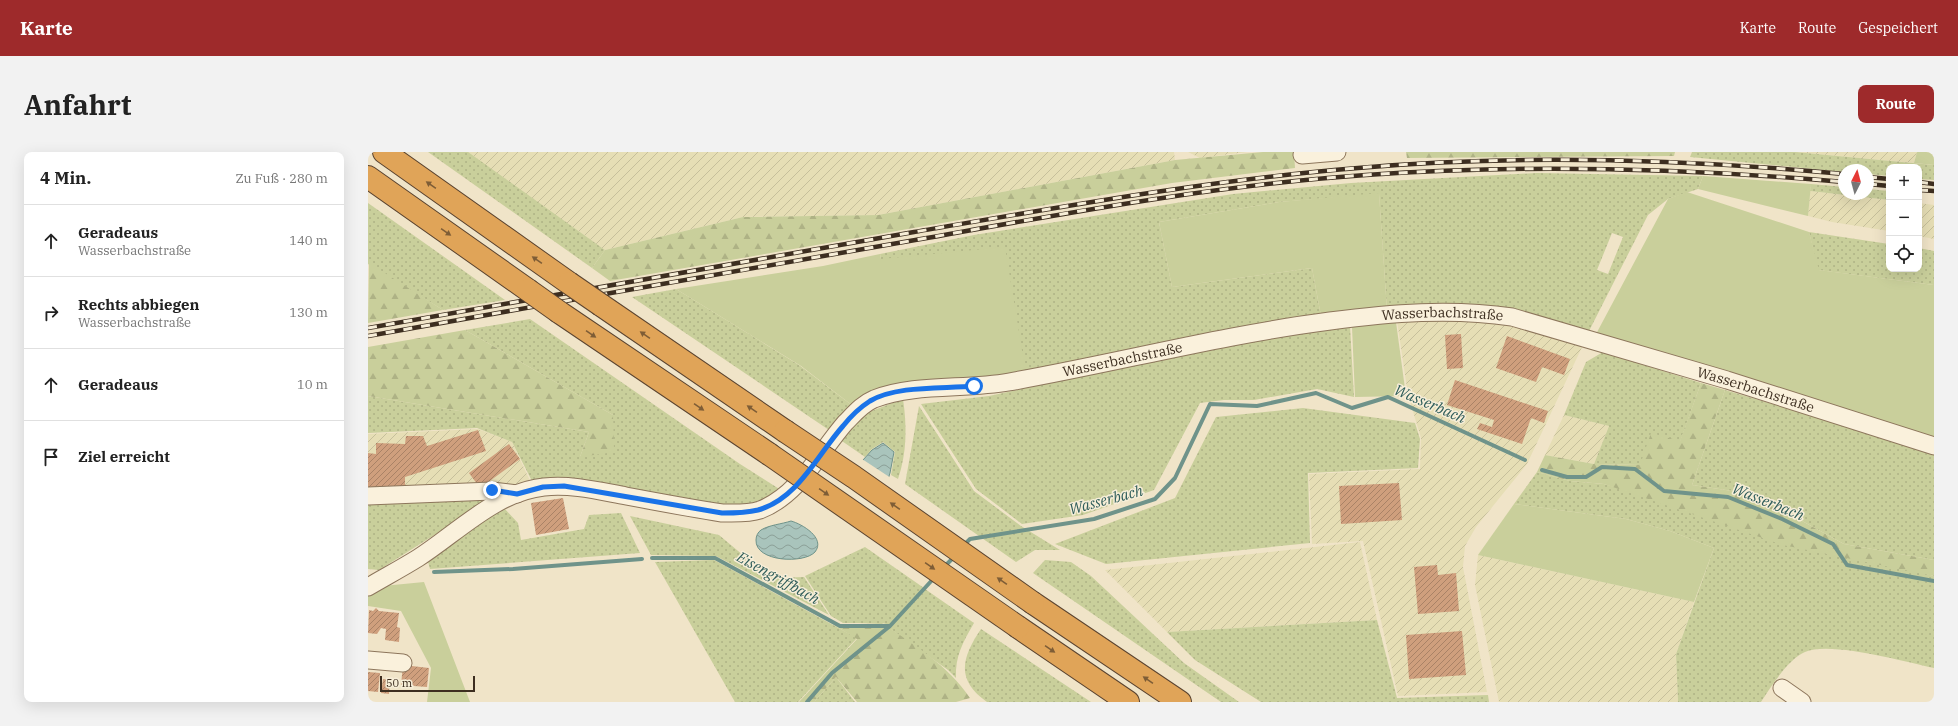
<!DOCTYPE html>
<html lang="de">
<head>
<meta charset="utf-8">
<style>
  :root { --surface:#fff; --page:#f2f2f2; --text:#222; --muted:#767676; --line:#e0e0e0; --accent:#9e2a2b }
  body { margin:0; font-family:"IBM Plex Serif",serif; background:var(--page); color:var(--text) }
  .controls { position:absolute; right:12px; top:12px; display:grid; overflow:hidden; border-radius:8px; box-shadow:0 4px 16px #0002 }
  .controls button { width:36px; height:36px; display:grid; place-items:center; padding:0; border:0; border-bottom:1px solid var(--line); background:var(--surface); color:var(--text); font:20px sans-serif }
  .compass { position:absolute; left:1470px; top:12px; width:36px; height:36px; border-radius:50%; background:var(--surface); box-shadow:0 4px 16px #0002; rotate:6deg }
  .scale { position:absolute; left:12px; bottom:10px; width:95px; box-sizing:border-box; padding-left:4px; border:2px solid #3d2e20; border-top:0; font-size:11px; line-height:14px; white-space:nowrap; color:#3d2e20; -webkit-text-stroke:3px #f7eed8; paint-order:stroke }
  .stop { position:absolute; width:12px; height:12px; margin:-9px; border:3px solid #1a73e8; border-radius:50%; background:#fff }
  .stop.end { background:#1a73e8; border-color:#fff; box-shadow:0 1px 4px #0008 }
  .list { margin:0; padding:0; list-style:none }
  h2 { display:flex; justify-content:space-between; align-items:center; height:52px; margin:0; padding:0 16px; font-size:17px }
  h2 small { font-size:13px; font-weight:400; color:var(--muted) }
  .list li { display:grid; grid-template-columns:26px 1fr auto; gap:12px; align-items:center; box-sizing:border-box; height:72px; padding:0 16px; border-top:1px solid var(--line) }
  .list b { display:block; font-size:15px; white-space:nowrap }
  .list p { margin:0; font-size:13px; white-space:nowrap; color:var(--muted) }
  .list em { font-size:13px; font-style:normal; color:var(--muted) }
  .icon { flex:none; width:22px; height:22px; fill:none; stroke:currentColor; stroke-width:2; stroke-linecap:round; stroke-linejoin:round }
  .map { position:relative; flex:none; width:1566px; height:550px; overflow:hidden; border-radius:8px }
  header { display:flex; align-items:center; gap:24px; box-sizing:border-box; height:56px; padding:0 20px; background:var(--accent); color:#fff }
  header strong { font-size:19px }
  nav { display:flex; gap:22px; margin-inline-start:auto; font-size:14px }
  .intro { display:flex; align-items:center; justify-content:space-between; box-sizing:border-box; height:96px; padding:0 24px }
  h1 { margin:0; font-size:28px }
  .button { padding:10px 18px; border-radius:8px; background:var(--accent); color:#fff; font-size:14px; font-weight:700 }
  main { display:flex; gap:24px; padding:0 24px }
  aside { flex:1; background:var(--surface); border-radius:8px; box-shadow:0 4px 16px #0002 }
  .map>svg:first-child { display:block }
  .farmland { fill:url(#farmland-furrows) }
  .grass { fill:url(#grass-dots); fill-rule:evenodd }
  .forest { fill:url(#forest-firs) }
  .garden { fill:#c9cf9b }
  .water { fill:url(#water-waves); stroke:#6f938a }
  .pier { fill:#f0e4c8 }
  .lines { fill:none; stroke-linecap:round; stroke-linejoin:round }
  .stream { stroke:#6f938a; stroke-width:4 }
  .building { fill:url(#building-hatch) }
  .minor-casing { stroke:#8d765c; stroke-width:19 }
  .highway-casing { stroke:#5b4430; stroke-width:24 }
  .minor { stroke:#faf1dc; stroke-width:17 }
  .highway { stroke:#e0a458; stroke-width:22 }
  .rail-casing { stroke:#3d2e20; stroke-width:4.5 }
  .rail { stroke:#f7eed8; stroke-width:3; stroke-dasharray:9; stroke-linecap:butt }
  .highway-bridge-casing { stroke:#5b4430; stroke-width:24; stroke-linecap:butt }
  .highway-bridge { stroke:#e0a458; stroke-width:22 }
  .oneway { fill:#7e5d36 }
  .route { stroke:#1a73e8; stroke-width:5 }
  .labels { text-anchor:middle; stroke-width:3; stroke-linejoin:round; paint-order:stroke }
  .street-label { font-size:14px; fill:#3d2e20; stroke:#f7eed8 }
  .water-label { font-size:15px; font-style:italic; fill:#2f5d5a; stroke:#f7eed8 }
</style>
</head>
<body>
<header>
<strong>Karte</strong>
<nav><a>Karte</a><a>Route</a><a>Gespeichert</a></nav>
</header>
<div class="intro"><h1>Anfahrt</h1><a class="button">Route</a></div>
<main>
<aside>
<h2>4 Min.<small>Zu Fuß · 280 m</small></h2>
<ul class="list">
<li><svg class="icon" aria-label="ahead" viewBox="0 0 24 24"><path d="M12 20V5M6 11l6-6 6 6"/></svg><div><b>Geradeaus</b><p>Wasserbachstraße</p></div><em>140 m</em></li>
<li><svg class="icon" aria-label="right" viewBox="0 0 24 24"><path d="M7 20v-9h11M14 6l5 5-5 5"/></svg><div><b>Rechts abbiegen</b><p>Wasserbachstraße</p></div><em>130 m</em></li>
<li><svg class="icon" aria-label="ahead" viewBox="0 0 24 24"><path d="M12 20V5M6 11l6-6 6 6"/></svg><div><b>Geradeaus</b></div><em>10 m</em></li>
<li><svg class="icon" aria-label="arrive" viewBox="0 0 24 24"><path d="M6 21V4h12l-3 4 3 4H6"/></svg><div><b>Ziel erreicht</b></div></li>
</ul>
</aside>
<div class="map">
<svg width="1566" height="550" viewBox="0 0 1566 550">
  <defs>
    <pattern id="farmland-furrows" width="10" height="10" patternUnits="userSpaceOnUse"><rect width="10" height="10" fill="#e6deb5"/><path d="M-1 1l2-2M0 10L10 0M9 11l2-2" fill="none" stroke="#c6bf9b"/></pattern>
    <pattern id="grass-dots" width="8" height="8" patternUnits="userSpaceOnUse"><rect width="8" height="8" fill="#c9cf9b"/><path d="M2 2h.1M6 6h.1" fill="none" stroke="#aeb285" stroke-width="1.8" stroke-linecap="round"/></pattern>
    <pattern id="forest-firs" width="22" height="20" patternUnits="userSpaceOnUse"><rect width="22" height="20" fill="#c9cf9b"/><path d="M5 1l3.5 6h-7zM16 11l3.5 6h-7z" fill="#aeb285"/></pattern>
    <pattern id="water-waves" width="16" height="10" patternUnits="userSpaceOnUse"><rect width="16" height="10" fill="#a9c4bc"/><path d="M0 5q4-4 8 0t8 0" fill="none" stroke="#8ba098"/></pattern>
    <pattern id="building-hatch" width="6" height="6" patternUnits="userSpaceOnUse"><rect width="6" height="6" fill="#cf9f7d"/><path d="M-1 1l2-2M0 6l6-6M5 7l2-2" fill="none" stroke="#a98266"/></pattern>
  </defs>
  <rect width="100%" height="100%" fill="#f0e4c8"/>
  <!-- farmland -->
  <g class="farmland">
    <polygon points="98,0 806,0 807,8 510,63 375,65 237,98"/>
    <polygon points="820,0 879,0 832,6"/>
    <polygon points="1427,0 1549,0 1546,11"/>
    <polygon points="1442,39 1521,48 1521,79 1464,70 1440,64"/>
    <polygon points="1551,51 1566,53 1566,87 1551,84"/>
    <polygon points="1100,167 1152,174 1215,193 1159,312 1108,375 1097,394 1095,415 1119,540 1030,544 995,389 944,392 941,322 1052,317 1053,286 1040,243 1029,169"/>
    <polygon points="1196,263 1241,274 1226,312 1177,303"/>
    <polygon points="110,277 144,290 163,331 123,348 0,346 0,282"/>
    <polygon points="992,390 1009,468 799,480 737,418"/>
    <polygon points="1110,403 1326,450 1308,502 1310,550 1131,550 1107,433"/>
  </g>
  <!-- grass -->
  <g class="grass">
    <polygon points="60,0 100,0 237,98 224,116"/>
    <polygon points="1324,0 1427,0 1566,13 1566,28 1551,27 1551,15 1521,15 1521,24 1500,22 1500,18 1476,18 1476,20 1322,5"/>
    <path d="M1169 21 1335 24 1330 37 1300 47 1280 63 1220 181 1019 158 1011 42 911 50 791 70 804 135 944 116 953 164 658 223 513 107 512 102 606 83 865 42 983 31ZM1244 81 1255 85 1240 122 1229 118Z"/>
    <polygon points="1443,32 1476,35 1476,42 1500,42 1500,37 1521,39 1521,48 1442,39"/>
    <polygon points="0,51 137,148 75,158 0,112"/>
    <polygon points="1441,80 1521,92 1521,117 1551,117 1551,96 1566,99 1566,133 1450,118"/>
    <polygon points="308,137 431,213 485,254 461,278 264,145"/>
    <polygon points="162,167 372,312 416,340 375,358 164,329 144,290 109,276 0,281 0,244 221,280 212,305 245,263 97,178"/>
    <polygon points="982,174 986,245 949,237 886,248 856,248 832,251 786,338 715,363 654,372 608,337 553,252 621,244 902,183"/>
    <polygon points="1235,200 1333,231 1312,290 1272,313 1226,312 1241,274 1196,263 1218,210"/>
    <polygon points="1357,238 1566,300 1566,408 1476,392 1385,342 1324,333"/>
    <path d="M535 247C539 274 539 301 530 327L523 323 527 300 515 290 504 297 497 305 471 287 493 263Z"/>
    <polygon points="551,254 606,339 653,374 692,398 667,398 648,410 537,332"/>
    <polygon points="935,256 1047,271 1052,287 1050,316 940,321 942,391 738,412 687,392 807,346 848,265"/>
    <path d="M1169 320 1202 329 1236 332 1566 424V516C1536 510 1463 489 1437 500 1420 507 1403 535 1393 550H1310L1308 502 1346 396 1302 379 1258 367 1146 352Z"/>
    <polygon points="0,348 120,349 11,418 0,417"/>
    <polygon points="136,356 150,371 153,388 216,377 221,363 253,361 272,401 62,417 59,406"/>
    <polygon points="262,364 351,383 388,414 407,426 436,425 461,463 348,404 283,403"/>
    <polygon points="497,395 556,436 522,473 514,471 475,471 463,464 437,424"/>
    <polygon points="346,408 489,486 430,550 367,550 287,410"/>
    <polygon points="677,408 703,410 723,424 816,511 871,550 853,550 665,421"/>
    <path d="M557 437 606 471C595 490 587 504 588 526L580 518 521 476Z"/>
    <polygon points="1009,468 1029,546 1120,543 1121,550 893,550 827,508 799,480"/>
    <path d="M613 477 723 550H619C587 528 594 505 613 477Z"/>
    <polygon points="468,525 487,550 446,550"/>
  </g>
  <!-- forest -->
  <g class="forest">
    <polygon points="895,0 926,0 927,16 804,31 242,129 224,116 237,98 375,65 510,63 807,8"/>
    <polygon points="1038,0 1307,0 1306,4 1039,6"/>
    <polygon points="1,111 75,158 0,171"/>
    <polygon points="97,178 245,263 246,300 212,305 221,280 0,244 0,195"/>
    <polygon points="1333,231 1357,238 1324,333 1385,342 1476,392 1566,408 1566,424 1415,393 1236,332 1202,329 1169,320 1177,303 1226,312 1272,313 1283,281 1312,289"/>
    <path d="M514 471C546 493 580 513 602 546L588 550H489L468 525 446 550H431L489 487 466 473Z"/>
  </g>
  <!-- garden -->
  <g class="garden">
    <polygon points="1549,0 1566,0 1566,13 1546,11"/>
    <polygon points="1335,24 1443,32 1440,64 1330,37"/>
    <polygon points="1319,40 1441,80 1451,118 1566,133 1566,289 1227,184 1300,47"/>
    <polygon points="1011,41 1019,158 953,164 944,116 804,135 791,70 911,50"/>
    <polygon points="637,95 658,223 485,254 433,214 308,137 455,114 512,102 513,107"/>
    <polygon points="1028,170 1038,244 987,245 984,175"/>
    <polygon points="1146,352 1258,367 1302,379 1346,396 1326,450 1110,403"/>
    <polygon points="56,430 102,550 59,550 63,516 33,459 0,454 0,442 15,434"/>
  </g>
  <!-- water -->
  <g class="water">
    <polygon points="515,291 526,300 522,321 517,337 495,308 504,298"/>
    <path d="M423 369C434 372 458 386 447 400 436 412 387 410 388 388 388 384 390 380 393 378 401 373 414 372 423 369Z"/>
  </g>
  <!-- pier -->
  <polygon class="pier" points="494,307 523,326 519,338 511,348 500,352 485,339 486,323"/>
  <g class="lines">
    <!-- stream -->
    <g class="stream">
      <polyline points="1174,318 1199,325 1218,325 1234,315 1267,317 1296,339 1360,345 1414,367 1465,392 1479,413 1566,429"/>
      <polyline points="595,394 602,387 726,367 787,347 807,326 842,252 889,254 948,241 984,256 1020,245 1157,308"/>
      <polyline points="284,406 347,406 472,474 521,474"/>
      <polyline points="575,416 587,404"/>
      <polyline points="66,420 145,417 274,407"/>
      <polyline points="439,550 464,521 522,474 566,426"/>
    </g>
  </g>
  <!-- building -->
  <g class="building">
    <polygon points="1093,182 1095,216 1079,217 1077,183"/>
    <polygon points="1139,184 1202,207 1196,223 1174,215 1168,230 1128,216"/>
    <polygon points="1087,228 1180,259 1176,271 1163,266 1154,292 1109,277 1112,271 1124,275 1126,268 1079,253"/>
    <polygon points="110,278 118,299 37,325 37,341 0,340 0,301 8,302 8,291 37,292 38,284 55,284 59,294"/>
    <polygon points="141,292 152,307 112,336 101,321"/>
    <polygon points="1031,331 1034,368 973,372 971,334"/>
    <polygon points="195,346 201,377 168,383 163,351"/>
    <polygon points="1069,413 1070,423 1088,421 1091,459 1050,462 1046,415"/>
    <polygon points="8,456 11,459 31,461 29,475 32,476 31,490 17,488 18,477 13,476 9,482 0,481 1,458 5,459"/>
    <polygon points="1094,479 1098,523 1041,527 1038,483"/>
    <polygon points="35,513 61,516 59,535 33,533"/>
    <polygon points="0,520 12,521 10,540 0,539"/>
    <polygon points="15,527 22,528 21,542 13,541"/>
  </g>
  <g class="lines">
    <!-- minor casing -->
    <g class="minor-casing">
      <g id="minor">
        <polyline points="934,3 969,0"/>
        <polyline points="0,344 124,339 149,342"/>
        <path id="s1" d="M0 435C17 425 34 416 50 406 89 381 128 340 176 335 204 332 231 339 258 344 290 350 322 356 354 361 366 361 380 362 392 358 431 343 451 301 477 271 486 262 494 252 506 247 547 231 597 238 641 230 748 211 854 183 962 169 1023 161 1083 156 1144 165L1359 228 1566 294"/>
        <polyline points="0,508 35,511"/>
        <polyline points="1414,536 1434,550"/>
      </g>
    </g>
    <!-- highway casing -->
    <g class="highway-casing">
      <g id="highway">
        <polyline points="16,0 201,131"/>
        <polyline points="0,25 160,138"/>
        <polyline points="233,153 417,279"/>
        <polyline points="191,160 401,302"/>
        <polyline points="665,451 812,550"/>
        <polyline points="650,475 760,550"/>
      </g>
    </g>
    <!-- minor -->
    <use href="#minor" class="minor"/>
    <!-- highway -->
    <use href="#highway" class="highway"/>
    <!-- rail casing -->
    <g class="rail-casing">
      <g id="rail">
        <polyline points="1500,25 1521,27"/>
        <polyline points="1551,30 1566,32"/>
        <polyline points="1500,32 1521,34"/>
        <polyline points="1551,38 1566,39"/>
        <path d="M0 176C182 144 364 112 546 80 693 55 841 28 990 16 1152 2 1315 7 1476 22"/>
        <path d="M0 184C184 151 369 119 553 87 700 61 848 33 998 23 1157 12 1316 16 1476 30"/>
      </g>
    </g>
    <!-- rail -->
    <use href="#rail" class="rail"/>
    <!-- highway-bridge casing -->
    <g class="highway-bridge-casing">
      <g id="highway-bridge">
        <polyline points="201,131 233,153"/>
        <polyline points="160,138 191,160"/>
        <polyline points="417,279 486,325 665,451"/>
        <polyline points="401,302 650,475"/>
      </g>
    </g>
    <!-- highway-bridge -->
    <use href="#highway-bridge" class="highway-bridge"/>
  </g>
  <!-- one-way arrows -->
  <defs><path id="oneway-solid" d="M-6-.8H1V-3.2L6.5 0L1 3.2V.8H-6Z"/></defs>
  <g class="oneway">
    <use href="#oneway-solid" transform="translate(63 33) rotate(-145)"/>
    <use href="#oneway-solid" transform="translate(78 80) rotate(35)"/>
    <use href="#oneway-solid" transform="translate(169 108) rotate(-145)"/>
    <use href="#oneway-solid" transform="translate(223 182) rotate(34)"/>
    <use href="#oneway-solid" transform="translate(277 183) rotate(-146)"/>
    <use href="#oneway-solid" transform="translate(331 255) rotate(34)"/>
    <use href="#oneway-solid" transform="translate(384 257) rotate(-146)"/>
    <use href="#oneway-solid" transform="translate(456 340) rotate(35)"/>
    <use href="#oneway-solid" transform="translate(527 354) rotate(-145)"/>
    <use href="#oneway-solid" transform="translate(562 414) rotate(35)"/>
    <use href="#oneway-solid" transform="translate(634 429) rotate(-145)"/>
    <use href="#oneway-solid" transform="translate(682 497) rotate(34)"/>
    <use href="#oneway-solid" transform="translate(780 528) rotate(-146)"/>
  </g>
  <g class="lines">
    <!-- route -->
    <path class="route" d="M124 338 149 342 175 335 196 334 354 361C366 361 378 361 390 358 430 347 450 302 475 274 483 264 491 256 502 249 529 233 576 237 606 234"/>
  </g>
  <g class="labels">
    <!-- street labels -->
    <g class="street-label">
      <text dy="5" stroke="none"><textPath href="#s1" startOffset="1160">Wasserbachstraße</textPath></text>
      <text dy="5" stroke="none"><textPath href="#s1" startOffset="836">Wasserbachstraße</textPath></text>
      <text dy="5" stroke="none"><textPath href="#s1" startOffset="1484">Wasserbachstraße</textPath></text>
    </g>
    <!-- water labels -->
    <g class="water-label">
      <text transform="translate(1062 252) rotate(23)" y="5">Wasserbach</text>
      <text transform="translate(738 348) rotate(-15)" y="5">Wasserbach</text>
      <text transform="translate(1400 350) rotate(22)" y="5">Wasserbach</text>
      <text transform="translate(410 426) rotate(29)" y="5">Eisengriffbach</text>
    </g>
  </g>
</svg>
<div class="controls">
<button>+</button>
<button>−</button>
<button><svg class="icon" aria-label="locate" viewBox="0 0 24 24"><circle cx="12" cy="12" r="6"/><path d="M12 2v4M12 18v4M2 12h4M18 12h4"/></svg></button>
</div>
<svg class="compass" viewBox="-18 -18 36 36"><path d="M0-13l5 13h-10z" fill="#e53935"/><path d="M0 13l5-13h-10z" fill="#767676"/></svg>
<div class="scale">50 m</div>
<div class="stop" style="left:606px;top:234px"></div>
<div class="stop end" style="left:124px;top:338px"></div>
</div>
</main>
</body>
</html>
